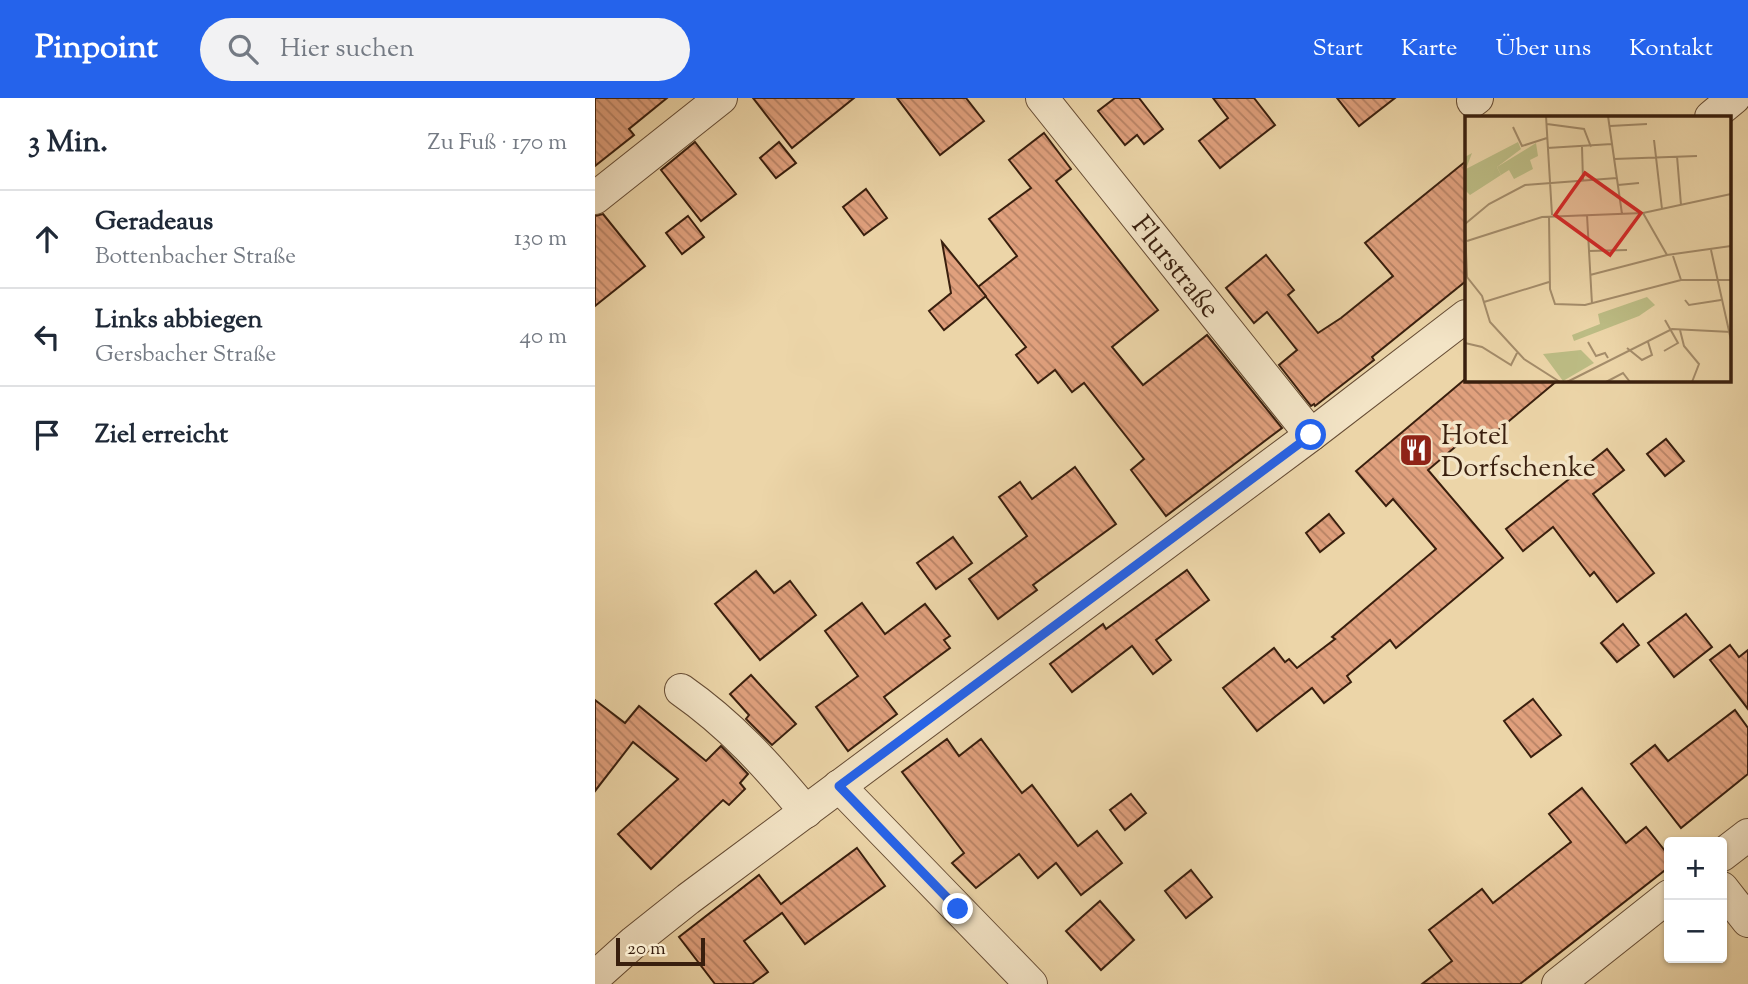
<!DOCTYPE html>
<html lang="de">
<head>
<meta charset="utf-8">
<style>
  :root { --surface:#fff; --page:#f2f2f3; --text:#1f2937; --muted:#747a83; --line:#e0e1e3; --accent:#2563eb }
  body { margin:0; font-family:"Sorts Mill Goudy",serif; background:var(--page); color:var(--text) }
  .controls { position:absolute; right:21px; bottom:21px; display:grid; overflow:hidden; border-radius:7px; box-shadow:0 2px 5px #0004 }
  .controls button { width:63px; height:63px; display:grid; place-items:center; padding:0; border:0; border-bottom:2px solid var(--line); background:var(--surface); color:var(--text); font:35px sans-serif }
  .scale { position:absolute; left:21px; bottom:18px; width:89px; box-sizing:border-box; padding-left:7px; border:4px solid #391f0e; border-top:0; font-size:19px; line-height:24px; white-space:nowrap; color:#391f0e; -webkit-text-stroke:5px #f3e4c6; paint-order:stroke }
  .stop { position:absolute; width:21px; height:21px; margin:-16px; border:5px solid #2563eb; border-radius:50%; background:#fff }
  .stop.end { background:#2563eb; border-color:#fff; box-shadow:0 2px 7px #0008 }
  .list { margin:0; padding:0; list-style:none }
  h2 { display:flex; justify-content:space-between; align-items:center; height:91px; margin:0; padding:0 28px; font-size:30px }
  h2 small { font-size:23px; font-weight:400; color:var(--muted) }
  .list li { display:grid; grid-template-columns:46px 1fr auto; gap:21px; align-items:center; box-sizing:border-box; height:98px; padding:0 28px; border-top:2px solid var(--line) }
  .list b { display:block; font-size:26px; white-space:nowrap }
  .list p { margin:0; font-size:23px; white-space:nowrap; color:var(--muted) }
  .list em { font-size:23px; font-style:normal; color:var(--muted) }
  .icon { flex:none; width:38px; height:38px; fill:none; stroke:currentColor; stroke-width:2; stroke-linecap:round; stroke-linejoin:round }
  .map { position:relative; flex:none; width:1153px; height:886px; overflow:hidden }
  header { display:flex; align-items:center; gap:42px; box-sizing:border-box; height:98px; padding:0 35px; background:var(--accent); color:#fff }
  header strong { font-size:33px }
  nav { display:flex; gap:38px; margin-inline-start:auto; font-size:24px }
  .search { width:490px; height:63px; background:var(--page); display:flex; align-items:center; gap:18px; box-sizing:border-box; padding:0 24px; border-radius:38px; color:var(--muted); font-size:26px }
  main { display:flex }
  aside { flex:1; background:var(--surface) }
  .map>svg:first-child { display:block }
  .building { fill:url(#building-back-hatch); stroke:#391f0e; stroke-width:2 }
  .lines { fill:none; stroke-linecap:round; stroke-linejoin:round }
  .minor-casing { stroke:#664c34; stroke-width:34 }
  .minor { stroke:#f3e4c6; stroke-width:32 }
  .route { stroke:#2563eb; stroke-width:9 }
  .labels { text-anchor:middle; stroke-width:7; stroke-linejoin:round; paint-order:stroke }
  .street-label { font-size:28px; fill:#391f0e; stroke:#f3e4c6 }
  .poi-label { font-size:28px; fill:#391f0e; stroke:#f3e4c6; text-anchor:start }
  .inset-road { fill:none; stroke:#a48c6a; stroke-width:2 }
  .view { fill:#d62828; fill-opacity:0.15; stroke:#d62828; stroke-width:3.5 }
  .inset-edge { fill:none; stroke:#391f0e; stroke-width:3.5 }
</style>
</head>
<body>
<header>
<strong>Pinpoint</strong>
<div class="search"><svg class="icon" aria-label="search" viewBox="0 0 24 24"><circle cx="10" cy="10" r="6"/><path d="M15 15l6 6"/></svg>Hier suchen</div>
<nav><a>Start</a><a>Karte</a><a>Über uns</a><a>Kontakt</a></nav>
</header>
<main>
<aside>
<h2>3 Min.<small>Zu Fuß · 170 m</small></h2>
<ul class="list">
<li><svg class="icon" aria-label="ahead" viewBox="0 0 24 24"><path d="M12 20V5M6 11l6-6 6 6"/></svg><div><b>Geradeaus</b><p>Bottenbacher Straße</p></div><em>130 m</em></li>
<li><svg class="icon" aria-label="left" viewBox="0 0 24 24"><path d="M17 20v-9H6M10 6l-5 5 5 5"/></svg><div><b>Links abbiegen</b><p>Gersbacher Straße</p></div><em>40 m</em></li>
<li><svg class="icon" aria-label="arrive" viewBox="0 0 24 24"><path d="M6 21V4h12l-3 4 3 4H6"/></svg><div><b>Ziel erreicht</b></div></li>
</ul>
</aside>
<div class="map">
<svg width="1153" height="886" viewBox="0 0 1153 886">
  <defs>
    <pattern id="building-back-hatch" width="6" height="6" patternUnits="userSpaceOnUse" patternTransform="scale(1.75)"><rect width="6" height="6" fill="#e0a07d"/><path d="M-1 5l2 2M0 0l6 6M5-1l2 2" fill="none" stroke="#b78265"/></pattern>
  </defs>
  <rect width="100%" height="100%" fill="#ecd5a8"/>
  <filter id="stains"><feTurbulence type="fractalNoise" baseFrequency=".00286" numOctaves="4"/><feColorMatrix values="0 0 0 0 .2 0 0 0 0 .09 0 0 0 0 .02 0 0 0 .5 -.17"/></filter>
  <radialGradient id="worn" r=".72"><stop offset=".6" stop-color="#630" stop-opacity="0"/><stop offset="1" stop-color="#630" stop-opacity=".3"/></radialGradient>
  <!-- building -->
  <g class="building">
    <polygon points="0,0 72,0 34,31 39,37 0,68"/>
    <polygon points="158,0 259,0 197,50"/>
    <polygon points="302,0 371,0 389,23 345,57"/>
    <polygon points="520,0 544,0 568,31 549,46 542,37 530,47 503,13"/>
    <polygon points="618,0 659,0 680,27 625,70 604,43 633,20"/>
    <polygon points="742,0 800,0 764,28"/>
    <polygon points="449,35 476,71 461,83 563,212 517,249 548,287 612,237 687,330 571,418 536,372 549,361 489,285 477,294 460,272 443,285 421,257 431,249 383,189 422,158 394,121 436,90 414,62"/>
    <polygon points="100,44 141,96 106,123 66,72"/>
    <polygon points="184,44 201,65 181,80 165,60"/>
    <polygon points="871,63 871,183 777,259 779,262 720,308 719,306 716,308 684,267 702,252 672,214 659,225 631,190 671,157 699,192 693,197 723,235 746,220 798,178 770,145"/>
    <polygon points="271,91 292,120 269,137 248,109"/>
    <polygon points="8,116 50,168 0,208 0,118"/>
    <polygon points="93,118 109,139 87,156 71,135"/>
    <polygon points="347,144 391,198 349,232 334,213 356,195"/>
    <polygon points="869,282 963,282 889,344 879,333 833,372 908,460 801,550 795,542 752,578 756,584 729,605 717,590 662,633 628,590 679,550 690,564 694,561 702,570 740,541 737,539 841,451 798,401 791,408 761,373"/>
    <polygon points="1071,341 1089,363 1070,378 1052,356"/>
    <polygon points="1012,351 1029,372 998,396 1059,475 1022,504 999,474 995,478 958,429 928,453 911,431"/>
    <polygon points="480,369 521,426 438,487 442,492 403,521 374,481 432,438 404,399 425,384 437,401"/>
    <polygon points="734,416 749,435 725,454 711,435"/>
    <polygon points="358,439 377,465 341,491 322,465"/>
    <polygon points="592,472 614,502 561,542 576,562 558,576 537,548 477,594 455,566 508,526 511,531"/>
    <polygon points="161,473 179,495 195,483 221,517 165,562 120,506"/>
    <polygon points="267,505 290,536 330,506 355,538 349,542 355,550 289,599 302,616 253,653 221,609 263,578 230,533"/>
    <polygon points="1091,516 1117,549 1079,579 1053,545"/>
    <polygon points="1028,526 1044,547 1022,564 1006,545"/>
    <polygon points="1135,547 1144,559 1153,552 1153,611 1115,562"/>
    <polygon points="156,577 201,626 177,647 151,621 154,617 135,596"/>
    <polygon points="938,601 966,637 936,659 909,623"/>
    <polygon points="0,602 30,625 44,608 111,663 126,648 153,676 145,685 150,691 134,707 128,702 56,771 23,736 83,681 38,644 0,693"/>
    <polygon points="1140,612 1153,630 1153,676 1086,730 1036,666 1060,647 1073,663"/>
    <polygon points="352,641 364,658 386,641 427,695 437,687 483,748 502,733 527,765 486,797 461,765 443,780 424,756 381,790 357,765 369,755 307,674"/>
    <polygon points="987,690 1031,745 1051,729 1074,758 1074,769 925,886 827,886 857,863 834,832 887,791 898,805 976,744 954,716"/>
    <polygon points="536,696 551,715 530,732 515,712"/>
    <polygon points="262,750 290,788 210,846 187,815 149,843 173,874 157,886 120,886 84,839 164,777 186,806"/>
    <polygon points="596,772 617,799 591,820 570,793"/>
    <polygon points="505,803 539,842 506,872 471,833"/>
  </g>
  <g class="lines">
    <!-- minor casing -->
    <g class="minor-casing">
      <g id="minor">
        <polyline points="447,0 716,337"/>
        <polyline points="878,3 882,0"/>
        <polyline points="1116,19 1139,0"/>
        <polyline points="0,100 126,0"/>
        <path d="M86 592C136 627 172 667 211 714"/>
        <polyline points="244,688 436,886"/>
        <polyline points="1127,757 1153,737"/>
        <polyline points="1127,790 1153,823"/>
        <polyline points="0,879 39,844 93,801 716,337 871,218"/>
        <polyline points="963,886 1074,798"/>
      </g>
    </g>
    <!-- minor -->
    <use href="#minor" class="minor"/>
  </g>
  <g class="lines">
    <!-- route -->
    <polyline class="route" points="363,811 244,688 716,337"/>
  </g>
  <!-- icons -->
  <defs>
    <g id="restaurant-square" transform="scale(1.75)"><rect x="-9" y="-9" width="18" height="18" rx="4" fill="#8f2418" stroke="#f3e4c6"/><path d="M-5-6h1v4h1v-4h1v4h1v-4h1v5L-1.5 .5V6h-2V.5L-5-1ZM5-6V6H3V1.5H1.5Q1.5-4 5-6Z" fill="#fff"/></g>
  </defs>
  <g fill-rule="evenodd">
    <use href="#restaurant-square" x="821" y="352"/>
  </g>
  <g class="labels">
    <!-- street labels -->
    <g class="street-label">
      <text transform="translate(582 168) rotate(51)" y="10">Flurstraße</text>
    </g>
    <!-- poi labels -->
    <g class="poi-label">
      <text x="846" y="346">Hotel<tspan x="846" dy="32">Dorfschenke</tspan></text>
    </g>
  </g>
  <!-- overview -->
  <g transform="translate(870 18)">
    <rect width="266" height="266" fill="#ecd5a8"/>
    <path d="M71 27 73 40 65 44 68 53 49 63 44 54 36 59 32 51ZM182 181 190 189 174 200 109 225 107 219 135 208 133 198ZM116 234 129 247 98 265 78 238Z" fill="#bcbc84"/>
    <path d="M53 26 56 33 32 51 36 59 5 79 0 74V41L7 37 1 53Z" fill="#bcbc84"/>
    <path class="inset-road" d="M81 0 87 99M143 0 157 98M82 8 119 13 126 31M145 10 182 8M48 11 57 30 82 22M189 24 197 93M117 31 118 64M82 32 147 28M212 40 216 89M149 43 232 40M153 69 174 67M178 97 202 139M122 99 127 188M84 100 85 173 90 188 120 189 216 164H266M0 108 24 88 60 69 152 62M0 111 2 161 17 180 25 206 59 243 95 266M2 125 77 101 178 97 266 78M246 134 266 224M124 135 162 134M208 140 216 164M125 159 202 139 266 130M220 184 224 189 256 184M19 186 84 166M215 214 219 230 234 248 227 266M123 226 131 240 140 237 143 242M0 227 17 231 46 249 52 237M162 232 177 244 187 239 183 226M199 235 213 227 200 204M102 266 207 213 266 216M141 266 158 257 165 266"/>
    <path class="view" d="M120 57 176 97 145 139 90 99Z"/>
    <rect width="266" height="266" class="inset-edge"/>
  </g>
  <rect width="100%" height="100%" filter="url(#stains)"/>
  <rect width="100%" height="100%" fill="url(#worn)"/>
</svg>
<div class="controls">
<button>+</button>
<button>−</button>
</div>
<div class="scale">20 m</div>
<div class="stop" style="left:716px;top:337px"></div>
<div class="stop end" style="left:363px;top:811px"></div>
</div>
</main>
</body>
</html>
